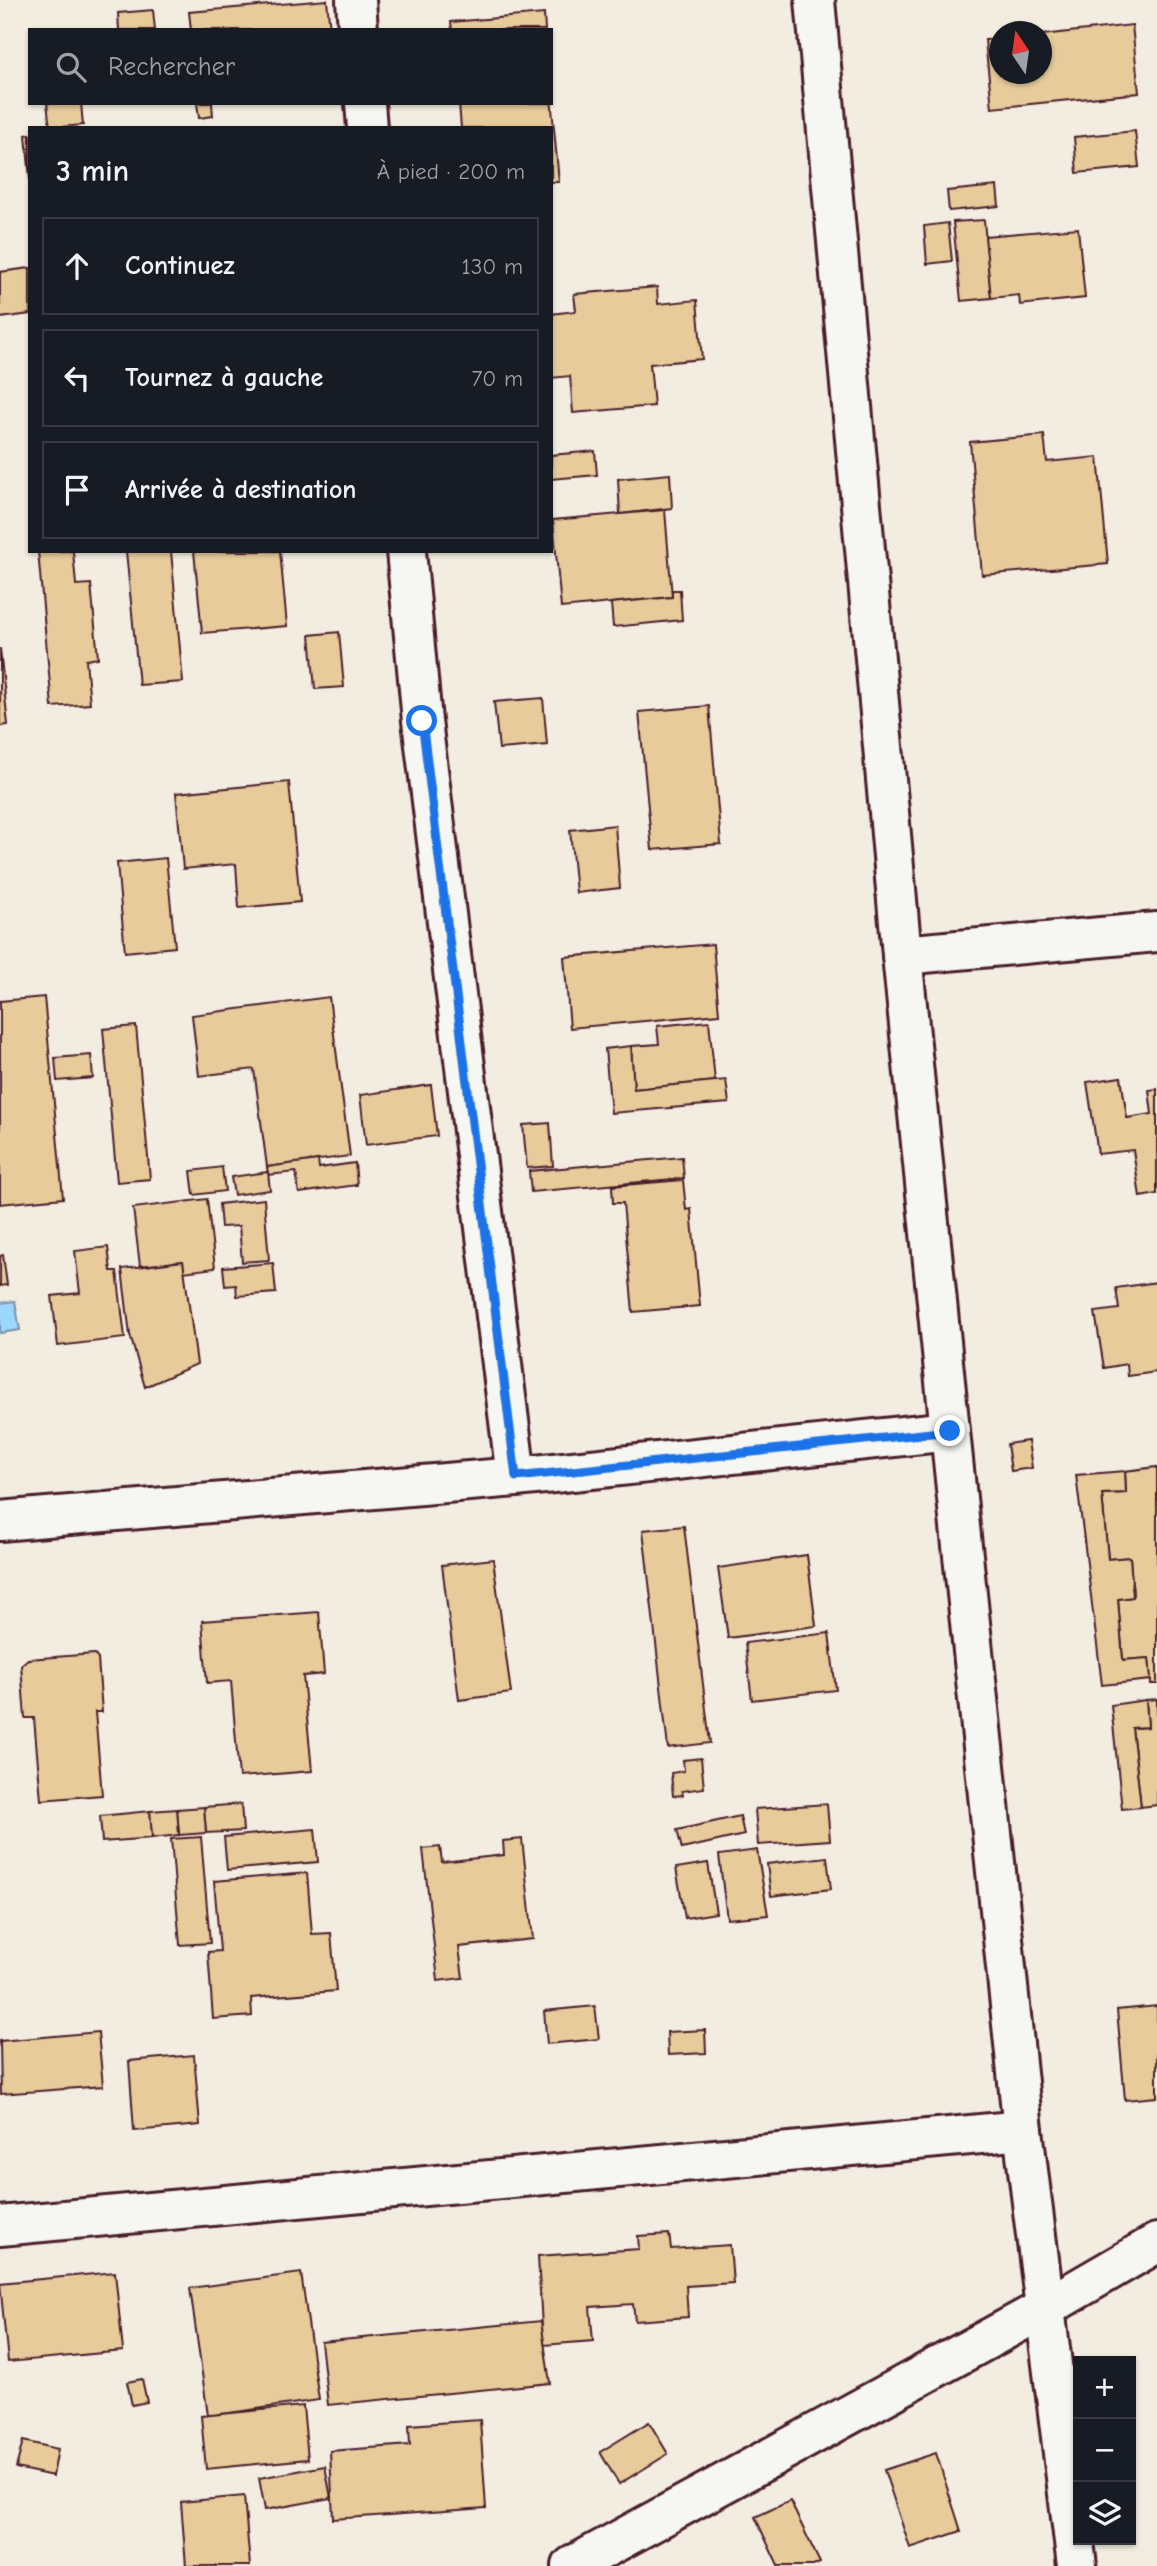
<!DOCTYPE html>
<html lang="fr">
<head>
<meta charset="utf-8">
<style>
  :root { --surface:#171b24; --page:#242831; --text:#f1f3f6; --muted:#9ea1a6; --line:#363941 }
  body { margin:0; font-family:"Comic Neue",sans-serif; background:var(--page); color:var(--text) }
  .controls { position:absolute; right:21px; bottom:21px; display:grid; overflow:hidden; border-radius:0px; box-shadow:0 2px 5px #0004 }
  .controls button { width:63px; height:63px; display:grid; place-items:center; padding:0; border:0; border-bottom:2px solid var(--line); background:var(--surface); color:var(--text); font:35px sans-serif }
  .compass { position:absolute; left:989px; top:21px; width:63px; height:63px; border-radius:50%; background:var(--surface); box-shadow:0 2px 5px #0004; rotate:347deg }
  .stop { position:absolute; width:21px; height:21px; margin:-16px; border:5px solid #1a73e8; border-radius:50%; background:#fff }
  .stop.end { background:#1a73e8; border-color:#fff; box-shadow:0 2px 7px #0008 }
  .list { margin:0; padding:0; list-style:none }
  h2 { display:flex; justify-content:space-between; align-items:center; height:91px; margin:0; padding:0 28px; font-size:30px }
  h2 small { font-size:23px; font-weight:400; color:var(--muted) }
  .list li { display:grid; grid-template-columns:46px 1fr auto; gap:21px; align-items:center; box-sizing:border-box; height:98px; margin:0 14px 14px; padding:0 14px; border:2px solid var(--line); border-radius:0px }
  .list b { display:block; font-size:26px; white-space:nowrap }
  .list em { font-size:23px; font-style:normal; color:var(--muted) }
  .icon { flex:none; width:38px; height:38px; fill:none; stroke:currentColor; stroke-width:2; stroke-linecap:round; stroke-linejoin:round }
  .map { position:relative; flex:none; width:1157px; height:2566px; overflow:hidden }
  .search { position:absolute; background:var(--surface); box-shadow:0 2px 5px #0004; left:28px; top:28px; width:525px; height:77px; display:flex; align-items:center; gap:18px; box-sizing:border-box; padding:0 24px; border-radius:0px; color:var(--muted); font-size:26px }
  .panel { position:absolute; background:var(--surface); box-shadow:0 2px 5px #0004; left:28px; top:126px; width:525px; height:427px; border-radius:0px }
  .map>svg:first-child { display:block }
  .water { fill:#9cd8fd; stroke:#7b8ea9; stroke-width:2 }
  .building { fill:#e7cb9b; stroke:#4a1f2b; stroke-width:2 }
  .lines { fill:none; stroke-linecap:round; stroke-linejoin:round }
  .minor-casing { stroke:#4a1f2b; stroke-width:44 }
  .minor { stroke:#f6f6f2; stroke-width:38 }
  .route { stroke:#1a73e8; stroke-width:9 }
</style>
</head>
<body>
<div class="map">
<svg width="1157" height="2566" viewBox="0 0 1157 2566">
  <rect width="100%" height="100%" fill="#f3ede1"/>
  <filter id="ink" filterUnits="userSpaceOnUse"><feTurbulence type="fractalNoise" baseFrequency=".0143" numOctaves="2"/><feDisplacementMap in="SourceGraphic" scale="14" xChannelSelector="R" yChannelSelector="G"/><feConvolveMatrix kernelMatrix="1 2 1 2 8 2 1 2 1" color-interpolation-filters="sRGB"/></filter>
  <g filter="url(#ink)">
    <!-- water -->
    <polygon class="water" points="15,1301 20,1330 0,1333 0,1303"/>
    <!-- building -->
    <g class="building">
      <polygon points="327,0 330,30 191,30 189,12"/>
      <polygon points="153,10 155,30 119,30 118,13"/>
      <polygon points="544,14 545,30 452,30 451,22"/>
      <polygon points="1132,25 1139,93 992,108 985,40 1000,39 1000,74 1042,74 1042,35"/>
      <polygon points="551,97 559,182 551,182 551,128 461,128 459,103 551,103"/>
      <polygon points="47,103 81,103 83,125 50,128"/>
      <polygon points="197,103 212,103 213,116 199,118"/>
      <polygon points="1135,131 1139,167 1077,173 1074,137"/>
      <polygon points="30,134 30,180 26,135"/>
      <polygon points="997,186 999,206 949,211 947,191"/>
      <polygon points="984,220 991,298 961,301 953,222"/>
      <polygon points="948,223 952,261 927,264 924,226"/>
      <polygon points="1078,228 1085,298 1020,305 1019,295 991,298 985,236"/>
      <polygon points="30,268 30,314 0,318 0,272"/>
      <polygon points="657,287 658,304 697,300 702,359 650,364 654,406 573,413 570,376 551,378 551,314 576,311 574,294"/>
      <polygon points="1044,435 1047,462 1098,457 1108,564 982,575 970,442"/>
      <polygon points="595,451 597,475 551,479 551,455"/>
      <polygon points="670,474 672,508 620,514 618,479"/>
      <polygon points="665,510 672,597 561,608 553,520"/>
      <polygon points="38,551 73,551 76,585 91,584 98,658 86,660 90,704 52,707"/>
      <polygon points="126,551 171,551 183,682 139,685"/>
      <polygon points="194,551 280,551 287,626 202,633"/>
      <polygon points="672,590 680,590 682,620 613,627 611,603 672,597"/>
      <polygon points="339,632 344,687 315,689 310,635"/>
      <polygon points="0,648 8,725 0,726"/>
      <polygon points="543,698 547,745 499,749 494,702"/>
      <polygon points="709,706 721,844 652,850 639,712"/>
      <polygon points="289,782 300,902 239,908 236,864 183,869 176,793"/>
      <polygon points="615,825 620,888 576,893 570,830"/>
      <polygon points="166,858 175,947 125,952 117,863"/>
      <polygon points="713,944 719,1014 570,1028 564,957"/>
      <polygon points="44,997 63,1198 0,1204 0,1001"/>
      <polygon points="329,997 350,1156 267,1167 254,1069 199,1076 192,1015"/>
      <polygon points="709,1021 715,1081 634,1089 631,1046 659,1044 657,1026"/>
      <polygon points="136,1026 150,1179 117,1182 103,1029"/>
      <polygon points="631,1046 634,1089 726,1080 729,1103 611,1113 605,1049"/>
      <polygon points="91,1055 93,1078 57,1081 55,1058"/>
      <polygon points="1121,1077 1127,1118 1152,1114 1149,1090 1157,1089 1157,1194 1140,1197 1133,1150 1098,1154 1087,1082"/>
      <polygon points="431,1085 437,1136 366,1145 360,1095"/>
      <polygon points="550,1123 553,1166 527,1168 523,1125"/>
      <polygon points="682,1157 684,1178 531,1192 529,1171"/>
      <polygon points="318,1160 319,1168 355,1163 357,1185 299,1193 296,1172 268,1175 267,1167"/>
      <polygon points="222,1167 225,1191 194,1195 191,1171"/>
      <polygon points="268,1172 270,1190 234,1195 231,1177"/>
      <polygon points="683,1180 686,1210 691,1209 700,1306 633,1312 623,1203 613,1203 612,1186"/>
      <polygon points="207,1199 215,1268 184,1272 183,1261 140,1266 133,1208"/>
      <polygon points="264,1199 269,1260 242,1262 239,1226 221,1227 219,1204"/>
      <polygon points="108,1247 111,1271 117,1271 125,1338 58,1346 52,1296 80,1293 75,1251"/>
      <polygon points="3,1255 7,1285 0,1286 0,1256"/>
      <polygon points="183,1261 197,1364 145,1387 130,1335 122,1269"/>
      <polygon points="273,1263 276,1293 237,1296 236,1285 225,1286 223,1267"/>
      <polygon points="1157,1282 1157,1372 1128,1376 1127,1364 1104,1368 1095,1312 1119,1309 1116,1288"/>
      <polygon points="1028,1441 1032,1468 1011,1471 1007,1444"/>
      <polygon points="1157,1467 1157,1684 1151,1684 1149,1658 1123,1660 1118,1599 1133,1597 1130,1557 1108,1559 1102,1494 1126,1493 1125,1471"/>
      <polygon points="1125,1471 1126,1493 1102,1494 1108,1559 1130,1557 1133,1597 1118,1599 1123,1660 1149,1658 1151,1680 1102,1685 1076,1475"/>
      <polygon points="684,1526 710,1743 668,1748 643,1530"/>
      <polygon points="807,1555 816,1626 728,1638 718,1568"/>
      <polygon points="493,1559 511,1693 459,1700 442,1565"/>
      <polygon points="319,1612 324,1674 303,1676 312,1771 239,1777 231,1681 207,1683 202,1621"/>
      <polygon points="829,1633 836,1690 752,1700 745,1643"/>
      <polygon points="94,1654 98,1659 102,1712 95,1712 102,1795 41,1800 34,1718 25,1718 21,1665 28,1659"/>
      <polygon points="1157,1699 1157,1805 1141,1807 1132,1728 1148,1727 1146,1700"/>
      <polygon points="1146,1700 1148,1727 1132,1728 1141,1807 1122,1809 1111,1705"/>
      <polygon points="701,1758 704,1788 682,1791 683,1795 673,1796 671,1773 684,1771 683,1760"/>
      <polygon points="241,1804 243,1831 206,1833 204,1807"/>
      <polygon points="827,1804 830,1840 758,1845 755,1809"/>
      <polygon points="204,1807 206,1833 179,1835 177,1809"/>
      <polygon points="177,1809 179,1835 152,1838 150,1811"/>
      <polygon points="150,1811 152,1838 102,1842 100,1816"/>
      <polygon points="740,1816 744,1835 682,1849 677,1830"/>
      <polygon points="315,1829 318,1862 227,1870 224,1837"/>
      <polygon points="201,1837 210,1943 180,1945 171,1839"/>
      <polygon points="522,1839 533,1939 459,1947 463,1978 438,1981 423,1849 440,1847 442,1862 504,1855 503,1841"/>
      <polygon points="757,1850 768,1915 727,1919 719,1855"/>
      <polygon points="827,1857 831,1889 771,1896 767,1864"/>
      <polygon points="708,1863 716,1913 685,1918 676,1868"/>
      <polygon points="307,1873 312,1934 331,1933 336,1991 251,1998 252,2016 213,2019 208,1952 220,1951 214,1881"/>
      <polygon points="595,2006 599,2039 547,2044 544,2011"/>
      <polygon points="1157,2006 1157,2097 1125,2100 1117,2010"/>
      <polygon points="705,2030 706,2053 668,2055 667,2032"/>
      <polygon points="98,2032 103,2086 1,2094 0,2041"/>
      <polygon points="194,2055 200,2125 134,2131 129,2061"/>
      <polygon points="669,2234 671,2249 730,2245 733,2283 686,2286 688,2317 635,2321 633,2304 590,2307 593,2341 543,2345 538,2256 639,2249 638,2236"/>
      <polygon points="115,2272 123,2351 8,2362 0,2283"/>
      <polygon points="301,2273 319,2400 208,2416 190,2288"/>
      <polygon points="541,2321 550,2383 328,2405 321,2342"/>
      <polygon points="142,2379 147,2402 132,2405 127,2382"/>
      <polygon points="303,2406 308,2459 206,2469 201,2416"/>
      <polygon points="480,2420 486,2508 333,2519 330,2451 410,2445 409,2425"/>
      <polygon points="649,2422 668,2454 619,2484 600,2452"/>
      <polygon points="23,2441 58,2449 53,2476 16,2468"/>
      <polygon points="936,2453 961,2531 910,2548 884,2470"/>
      <polygon points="325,2466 331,2498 265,2510 259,2478"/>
      <polygon points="244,2496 250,2566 186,2566 181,2502"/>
      <polygon points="790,2501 820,2563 813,2566 778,2566 755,2517"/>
    </g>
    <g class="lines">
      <!-- minor casing -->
      <g class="minor-casing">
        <g id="minor">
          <polyline points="356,0 358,30"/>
          <polyline points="815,0 902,955 950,1431 1023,2130 1077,2566"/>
          <polyline points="365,103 367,128"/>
          <polyline points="406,551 422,721 516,1477"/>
          <polyline points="902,955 1157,932"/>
          <polyline points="0,1521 516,1477 950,1431"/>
          <polyline points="0,2226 1023,2130"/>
          <polyline points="572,2566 1045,2308 1157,2243"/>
        </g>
      </g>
      <!-- minor -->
      <use href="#minor" class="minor"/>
    </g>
  </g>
  <g class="lines" filter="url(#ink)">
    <!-- route -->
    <polyline class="route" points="422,721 516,1477 950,1431"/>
  </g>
</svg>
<div class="controls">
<button>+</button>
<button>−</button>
<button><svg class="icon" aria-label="layers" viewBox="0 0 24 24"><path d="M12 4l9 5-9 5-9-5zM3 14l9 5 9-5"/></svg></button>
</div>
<svg class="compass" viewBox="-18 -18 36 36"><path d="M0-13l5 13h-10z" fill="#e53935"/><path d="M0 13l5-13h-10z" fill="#9ea1a6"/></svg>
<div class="stop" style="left:422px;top:721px"></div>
<div class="stop end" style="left:950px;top:1431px"></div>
<div class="search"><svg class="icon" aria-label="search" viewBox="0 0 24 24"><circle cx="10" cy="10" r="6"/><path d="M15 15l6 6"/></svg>Rechercher</div>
<section class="panel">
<h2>3 min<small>À pied · 200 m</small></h2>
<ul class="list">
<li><svg class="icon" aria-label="ahead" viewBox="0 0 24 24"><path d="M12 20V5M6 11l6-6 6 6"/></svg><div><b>Continuez</b></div><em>130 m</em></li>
<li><svg class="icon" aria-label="left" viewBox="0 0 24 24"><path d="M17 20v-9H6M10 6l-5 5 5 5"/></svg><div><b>Tournez à gauche</b></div><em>70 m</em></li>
<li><svg class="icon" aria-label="arrive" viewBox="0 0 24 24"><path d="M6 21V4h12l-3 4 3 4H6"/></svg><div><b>Arrivée à destination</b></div></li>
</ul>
</section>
</div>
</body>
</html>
